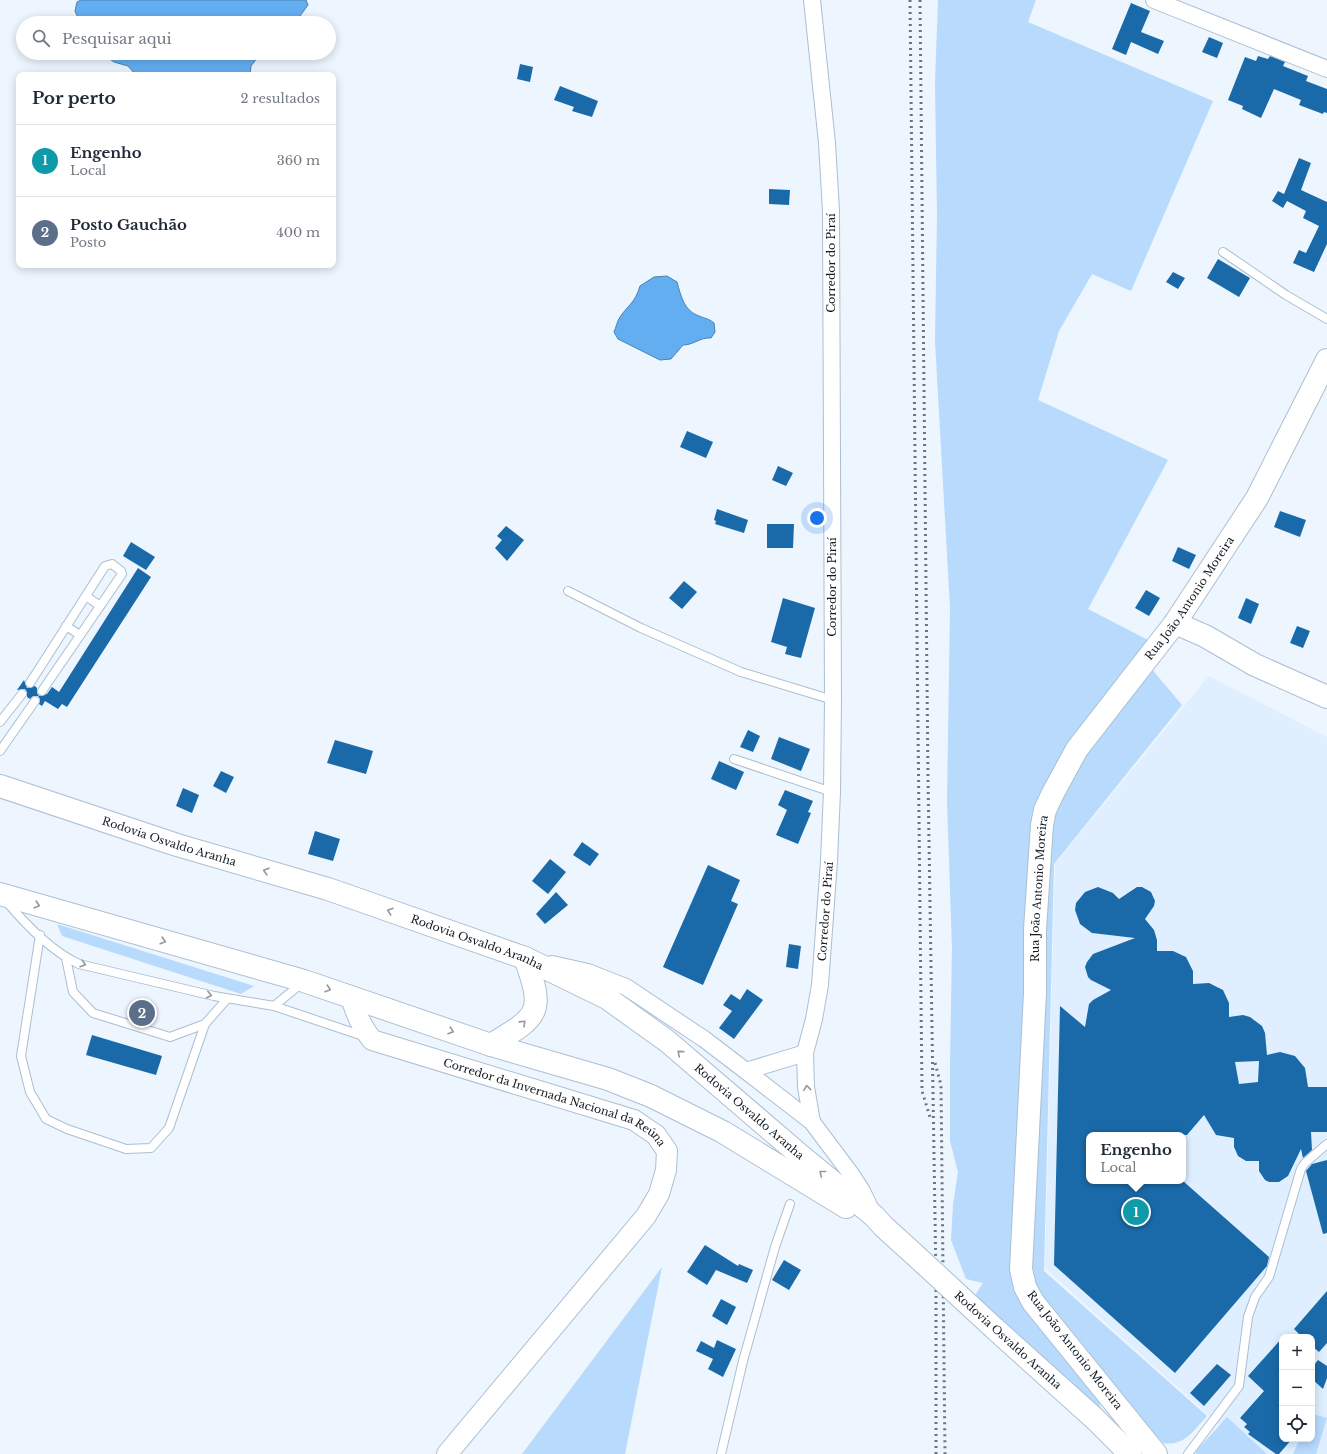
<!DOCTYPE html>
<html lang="pt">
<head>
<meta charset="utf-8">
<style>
  :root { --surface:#fff; --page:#f2f2f3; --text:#1f2937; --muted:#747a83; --line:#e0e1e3; --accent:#2563eb }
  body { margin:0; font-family:"Libre Baskerville",serif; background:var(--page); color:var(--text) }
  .controls { position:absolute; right:12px; bottom:12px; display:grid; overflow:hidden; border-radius:8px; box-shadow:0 2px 10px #0003 }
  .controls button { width:36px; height:36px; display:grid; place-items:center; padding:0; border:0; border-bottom:1px solid var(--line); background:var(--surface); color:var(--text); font:20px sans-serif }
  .you { position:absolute; left:817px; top:518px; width:14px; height:14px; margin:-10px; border:3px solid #fff; border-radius:50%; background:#1a73e8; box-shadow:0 0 0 6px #1a73e833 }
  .badge { display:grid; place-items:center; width:26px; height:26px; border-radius:50%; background:var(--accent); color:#fff; font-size:13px; font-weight:700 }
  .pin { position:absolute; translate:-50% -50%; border:2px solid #fff; box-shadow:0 1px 4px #0006 }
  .popup { position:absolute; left:1086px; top:1132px; width:100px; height:52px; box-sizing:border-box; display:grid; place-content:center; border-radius:8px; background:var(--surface); filter:drop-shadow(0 1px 3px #0005); font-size:13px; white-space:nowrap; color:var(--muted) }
  .popup b { font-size:15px; color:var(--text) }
  .popup::after { content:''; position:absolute; left:50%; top:100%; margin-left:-8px; border:8px solid transparent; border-top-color:var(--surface) }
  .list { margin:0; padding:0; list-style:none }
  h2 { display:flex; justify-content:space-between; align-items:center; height:52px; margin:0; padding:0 16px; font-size:17px }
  h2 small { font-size:13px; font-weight:400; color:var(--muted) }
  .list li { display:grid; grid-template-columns:26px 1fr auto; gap:12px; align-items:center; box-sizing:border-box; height:72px; padding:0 16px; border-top:1px solid var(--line) }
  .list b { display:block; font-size:15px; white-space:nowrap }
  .list p { margin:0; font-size:13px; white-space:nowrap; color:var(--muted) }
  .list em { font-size:13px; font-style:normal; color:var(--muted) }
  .icon { flex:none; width:22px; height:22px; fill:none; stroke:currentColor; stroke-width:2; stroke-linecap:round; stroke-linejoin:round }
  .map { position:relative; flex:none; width:1327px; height:1454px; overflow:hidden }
  .search { position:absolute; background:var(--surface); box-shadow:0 2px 10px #0003; left:16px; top:16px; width:320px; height:44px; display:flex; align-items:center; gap:10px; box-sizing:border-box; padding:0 14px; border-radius:22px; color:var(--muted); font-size:15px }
  .panel { position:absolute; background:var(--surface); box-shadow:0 2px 10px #0003; left:16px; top:72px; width:320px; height:196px; border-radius:8px }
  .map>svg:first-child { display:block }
  .built { fill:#dfefff; fill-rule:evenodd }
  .green { fill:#b7dafd }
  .water { fill:#63aef1; stroke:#4b82b3 }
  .building { fill:#1a6aa9; fill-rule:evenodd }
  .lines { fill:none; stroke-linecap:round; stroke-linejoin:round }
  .service-casing { stroke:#abbfd2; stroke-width:10 }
  .minor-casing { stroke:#abbfd2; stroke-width:18 }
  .tertiary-casing { stroke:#abbfd2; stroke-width:22 }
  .secondary-casing { stroke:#abbfd2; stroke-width:24 }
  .trunk-casing { stroke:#abbfd2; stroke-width:24 }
  .service { stroke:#fff; stroke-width:8 }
  .minor { stroke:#fff; stroke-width:16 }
  .tertiary { stroke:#fff; stroke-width:20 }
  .secondary { stroke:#fff; stroke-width:22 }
  .trunk { stroke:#fff; stroke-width:22 }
  .rail { stroke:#6c737b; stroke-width:3; stroke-dasharray:2 4; stroke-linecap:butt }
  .trunk-bridge-casing { stroke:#abbfd2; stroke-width:24; stroke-linecap:butt }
  .trunk-bridge { stroke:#fff; stroke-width:22 }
  .oneway { stroke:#95989b }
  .labels { text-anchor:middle; stroke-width:3; stroke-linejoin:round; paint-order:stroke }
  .street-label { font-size:11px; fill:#131a21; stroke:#fff }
</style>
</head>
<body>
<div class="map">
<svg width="1327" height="1454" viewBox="0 0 1327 1454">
  <rect width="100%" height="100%" fill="#edf5fe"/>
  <!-- built -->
  <path class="built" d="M1209 676 1327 737V1454H1252L1045 1268 1055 864ZM1089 1135H1183V1181H1089ZM1282 1337H1312V1439H1282Z"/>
  <!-- green -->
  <g class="green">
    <polygon points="938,0 1036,0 1028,22 1213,101 1131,291 1092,274 1059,331 1038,400 1168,460 1088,609 1148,640 1040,800 1017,1279 1097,1393 1103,1417 972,1300 983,1283 966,1279 951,1240 953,1205 958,1172 950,1141 950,1065 952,948 947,802 950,608 935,341 937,215 935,83"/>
    <path d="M1150 667 1182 705 1054 864 1044 1271 1207 1416C1194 1430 1184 1447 1163 1443L1111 1384 1038 1293 1032 1275 1042 890 1057 791Z"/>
    <polygon points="57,924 254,986 241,994 62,936"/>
    <polygon points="662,1267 625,1454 522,1454"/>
    <polygon points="1313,1414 1327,1418 1316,1454 1293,1454 1300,1439 1312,1439"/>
    <polygon points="1227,1417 1267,1454 1196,1454 1196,1451"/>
  </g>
  <!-- water -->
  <g class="water">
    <polygon points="81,0 306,0 308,5 295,23 80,23 75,11 77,2"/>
    <polygon points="101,53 261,53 251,66 250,75 136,75 128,66 114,62"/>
    <path d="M667 276 677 282C681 296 684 311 699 316 706 319 708 318 714 323L715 332 711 338C700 337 694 345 683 345L671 359 660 360 618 339 614 332C616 328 617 321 620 317 629 304 635 303 640 286L654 277Z"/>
  </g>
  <!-- building -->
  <g class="building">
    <polygon points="1131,3 1150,11 1141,32 1164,41 1158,54 1131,42 1126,55 1112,49"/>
    <polygon points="1209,37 1223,43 1217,58 1202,52"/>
    <polygon points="1258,56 1268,59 1270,56 1285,62 1283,66 1308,76 1306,81 1327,89 1327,113 1324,112 1323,114 1299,105 1301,100 1274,89 1261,118 1242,109 1243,106 1228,100 1245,57 1256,61"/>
    <polygon points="520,64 533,67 530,82 517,79"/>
    <polygon points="560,86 598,101 592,117 572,111 574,107 554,100"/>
    <polygon points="1299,158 1311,163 1301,190 1327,202 1327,244 1314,272 1293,263 1299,250 1306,253 1319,226 1303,218 1306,211 1287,201 1283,208 1272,201 1278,191 1284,194"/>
    <polygon points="769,189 790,190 789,205 769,204"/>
    <polygon points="1218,259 1250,278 1239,297 1207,278"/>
    <polygon points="1173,272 1185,278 1178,289 1166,282"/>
    <polygon points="687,431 713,442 706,458 680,447"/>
    <polygon points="778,466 793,473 786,486 772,480"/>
    <polygon points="717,509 748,520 744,533 715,524 716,521 714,520"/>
    <polygon points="1280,511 1306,520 1300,537 1274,527"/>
    <polygon points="767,524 794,524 793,548 767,548"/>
    <polygon points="506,526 524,540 507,561 495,548 502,540 497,536"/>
    <polygon points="131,542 155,557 146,570 123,556"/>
    <polygon points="1178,547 1196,555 1189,569 1172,561"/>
    <polygon points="138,568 151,577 67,707 62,704 58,709 45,701 42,706 39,704 40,699 38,696 33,696 30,699 27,697 27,692 25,689 17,690 24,680 27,688 35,686 37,688 37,693 39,696 47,694 52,687 59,692"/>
    <polygon points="684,581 697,592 682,609 669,598"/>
    <polygon points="1146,590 1160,598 1149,616 1135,608"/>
    <polygon points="783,598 815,608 801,658 785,654 787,647 771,642"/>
    <polygon points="1246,598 1259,604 1251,624 1238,618"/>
    <polygon points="1297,626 1310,631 1303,648 1290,643"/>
    <polygon points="748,730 760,736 753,752 740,747"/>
    <polygon points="779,737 810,749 801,771 771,759"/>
    <polygon points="335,740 373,751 366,774 327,763"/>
    <polygon points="719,761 744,772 736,790 711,779"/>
    <polygon points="221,771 234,777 226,793 213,786"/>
    <polygon points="183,788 199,795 192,813 176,806"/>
    <polygon points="785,790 813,801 808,812 811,813 798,844 776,835 787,810 778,805"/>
    <polygon points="315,831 340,839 333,861 308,854"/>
    <polygon points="582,842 599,854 590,866 573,855"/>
    <polygon points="550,859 566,872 548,894 532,881"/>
    <polygon points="708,865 740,880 731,901 738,904 703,985 663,967"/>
    <path d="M1098 887 1113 893 1119 899 1137 887H1142L1151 892 1155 901 1154 906 1145 919 1154 930 1157 940V951H1173L1186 957 1193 971V984L1209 983 1223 990 1229 1003V1017L1243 1015 1250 1017 1262 1026 1265 1033 1267 1055 1280 1052 1295 1056 1305 1068 1308 1087H1327V1132H1311L1312 1150 1303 1158 1301 1149 1288 1176 1279 1182H1269L1265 1180 1259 1171V1161H1246L1238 1156 1234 1147V1138L1216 1135 1204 1115 1187 1135H1089V1181H1183L1269 1257 1267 1266 1175 1373 1054 1265 1060 1006 1085 1027 1089 1004 1093 1000 1111 990 1091 980 1088 977 1085 967 1087 962 1093 954 1135 938 1092 933 1080 924 1075 910 1076 903 1085 892ZM1259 1061 1258 1082 1239 1084 1235 1062Z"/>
    <polygon points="556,892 568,905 545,924 536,914"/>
    <polygon points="789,944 801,946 798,969 786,967"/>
    <polygon points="747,989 763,1000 734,1039 719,1028 732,1011 723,1005 731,994 740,1000"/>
    <polygon points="92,1035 162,1056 156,1075 86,1055"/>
    <polygon points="1327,1160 1327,1233 1323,1234 1306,1171 1312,1164"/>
    <polygon points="705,1245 738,1266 739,1264 753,1270 747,1283 716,1270 707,1285 687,1272"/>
    <polygon points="784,1260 801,1270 789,1290 772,1280"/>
    <polygon points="1327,1291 1327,1343 1319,1352 1312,1346 1312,1337 1302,1337 1294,1329"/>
    <polygon points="721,1299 736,1307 727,1325 712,1316"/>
    <polygon points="1282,1338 1282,1439 1292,1439 1279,1454 1276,1454 1248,1434 1250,1432 1244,1427 1247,1424 1240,1418 1264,1391 1248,1376"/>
    <polygon points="717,1340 736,1349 723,1377 708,1369 713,1359 696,1351 701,1341 714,1348"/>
    <polygon points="1318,1360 1327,1366 1327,1378 1323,1389 1312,1379 1312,1368"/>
    <polygon points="1217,1364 1231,1375 1204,1406 1190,1393"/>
  </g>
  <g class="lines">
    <!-- service casing -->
    <g class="service-casing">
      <g id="service">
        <polyline points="1223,252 1286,295 1327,319"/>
        <polyline points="568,591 641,628 741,672 833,700"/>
        <polyline points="86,596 100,606"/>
        <polyline points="66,626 80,635"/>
        <polyline points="30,683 105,566 112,564 121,571 122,574 42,691"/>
        <polyline points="0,722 22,694"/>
        <polyline points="0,751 35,701"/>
        <polyline points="734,759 832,792"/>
        <path d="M6 901C26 925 51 951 79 964L214 996 274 1006 302 983"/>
        <polyline points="40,935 21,1056 30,1092 46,1119 67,1129 126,1149 151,1148 169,1128 205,1024"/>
        <polyline points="66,958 73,992 93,1013 170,1037 205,1024 227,999"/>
        <polyline points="274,1006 366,1037"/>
        <polyline points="721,1454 743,1361 775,1247 790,1204"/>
        <polyline points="1188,1454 1239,1386 1248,1317 1255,1297 1269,1277 1301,1169 1305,1163 1327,1144"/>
      </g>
    </g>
    <!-- minor casing -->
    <g class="minor-casing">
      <g id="minor">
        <polyline points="1154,0 1327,69"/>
        <polyline points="552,964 588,972 626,987 704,1039 746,1071 812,1122 851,1174 862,1191 872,1212"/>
        <polyline points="746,1071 805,1053"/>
        <path id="s1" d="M812 1122 806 1087 805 1053 814 1019 820 985 829 861 832 792 833 700 831 211 827 143 812 0"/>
      </g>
    </g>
    <!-- tertiary casing -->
    <g class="tertiary-casing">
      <g id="tertiary">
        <path id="s2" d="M351 996C355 1013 361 1026 372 1040L634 1120 656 1135 667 1151 666 1170 659 1194 646 1216 447 1454"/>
      </g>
    </g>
    <!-- secondary casing -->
    <g class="secondary-casing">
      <g id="secondary">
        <polyline points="1175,623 1205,636 1255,665 1327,697"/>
        <path id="s3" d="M1156 1454 1033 1302 1025 1287 1021 1269 1035 993V929L1042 825 1045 810 1053 793 1077 749 1175 623 1257 498 1327 360"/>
      </g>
    </g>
    <!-- trunk casing -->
    <g class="trunk-casing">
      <g id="trunk">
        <path id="s4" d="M0 786 177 845 328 889 525 958 607 998 667 1041 800 1155 874 1216 884 1227 915 1255"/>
        <polyline points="0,894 304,981 491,1045 608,1079 651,1096 723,1132 846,1207"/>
        <path d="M491 1045C539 1016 545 1013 525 958"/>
        <polyline points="994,1328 1095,1419 1130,1454"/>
      </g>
    </g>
    <!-- service -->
    <use href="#service" class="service"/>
    <!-- minor -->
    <use href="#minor" class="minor"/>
    <!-- tertiary -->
    <use href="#tertiary" class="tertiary"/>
    <!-- secondary -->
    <use href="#secondary" class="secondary"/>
    <!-- trunk -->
    <use href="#trunk" class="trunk"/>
    <!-- rail -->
    <g class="rail">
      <polyline points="910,0 922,1091 930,1117"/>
      <polyline points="920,0 928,779 936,1280 936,1454"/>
      <polyline points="935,1063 941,1085 945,1454"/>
    </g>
    <!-- trunk-bridge casing -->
    <g class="trunk-bridge-casing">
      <polyline id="trunk-bridge" points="915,1255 994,1328"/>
    </g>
    <!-- trunk-bridge -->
    <use href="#trunk-bridge" class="trunk-bridge"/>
  </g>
  <!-- one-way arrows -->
  <defs><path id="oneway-chevron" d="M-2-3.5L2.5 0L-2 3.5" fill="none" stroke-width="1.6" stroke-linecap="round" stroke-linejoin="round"/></defs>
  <g class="oneway">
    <use href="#oneway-chevron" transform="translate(266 871) rotate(-164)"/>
    <use href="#oneway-chevron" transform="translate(37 905) rotate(16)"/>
    <use href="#oneway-chevron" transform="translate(390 911) rotate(-161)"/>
    <use href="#oneway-chevron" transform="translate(163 941) rotate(16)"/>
    <use href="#oneway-chevron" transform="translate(83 964) rotate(17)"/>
    <use href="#oneway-chevron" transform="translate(328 989) rotate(18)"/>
    <use href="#oneway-chevron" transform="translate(209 995) rotate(13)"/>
    <use href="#oneway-chevron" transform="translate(523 1023) rotate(-44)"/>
    <use href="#oneway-chevron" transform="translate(451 1031) rotate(19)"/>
    <use href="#oneway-chevron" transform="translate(680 1053) rotate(-139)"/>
    <use href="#oneway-chevron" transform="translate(807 1088) rotate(-96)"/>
    <use href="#oneway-chevron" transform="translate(822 1173) rotate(-141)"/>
  </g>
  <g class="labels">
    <!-- street labels -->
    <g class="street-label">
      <text transform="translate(831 263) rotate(-90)" y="4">Corredor do Piraí</text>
      <text transform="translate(832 587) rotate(-90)" y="4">Corredor do Piraí</text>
      <text dy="4" stroke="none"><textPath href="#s3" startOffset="948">Rua João Antonio Moreira</textPath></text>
      <text dy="4" stroke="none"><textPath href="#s4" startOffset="178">Rodovia Osvaldo Aranha</textPath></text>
      <text dy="4" stroke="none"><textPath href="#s3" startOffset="612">Rua João Antonio Moreira</textPath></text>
      <text dy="4" stroke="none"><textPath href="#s1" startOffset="213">Corredor do Piraí</textPath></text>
      <text dy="4" stroke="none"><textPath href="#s4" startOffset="502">Rodovia Osvaldo Aranha</textPath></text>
      <text dy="4" stroke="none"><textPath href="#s2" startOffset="243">Corredor da Invernada Nacional da Reúna</textPath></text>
      <text dy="4" stroke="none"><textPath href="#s4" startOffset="826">Rodovia Osvaldo Aranha</textPath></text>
      <text transform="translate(1008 1340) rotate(42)" y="4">Rodovia Osvaldo Aranha</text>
      <text transform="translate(1075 1350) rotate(52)" y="4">Rua João Antonio Moreira</text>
    </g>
  </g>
</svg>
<div class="controls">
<button>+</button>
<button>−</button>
<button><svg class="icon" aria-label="locate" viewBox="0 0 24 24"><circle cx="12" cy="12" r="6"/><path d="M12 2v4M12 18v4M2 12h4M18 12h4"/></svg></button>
</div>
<div class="you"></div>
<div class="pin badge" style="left:1136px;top:1212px;background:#0f9aa8">1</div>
<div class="popup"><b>Engenho</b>Local</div>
<div class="pin badge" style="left:142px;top:1013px;background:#5c6f8a">2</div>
<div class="search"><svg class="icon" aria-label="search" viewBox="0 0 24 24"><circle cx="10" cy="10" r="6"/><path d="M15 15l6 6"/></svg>Pesquisar aqui</div>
<section class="panel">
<h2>Por perto<small>2 resultados</small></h2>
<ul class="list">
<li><span class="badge" style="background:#0f9aa8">1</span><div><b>Engenho</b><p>Local</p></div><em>360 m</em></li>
<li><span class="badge" style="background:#5c6f8a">2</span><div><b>Posto Gauchão</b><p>Posto</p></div><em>400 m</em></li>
</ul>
</section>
</div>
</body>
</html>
